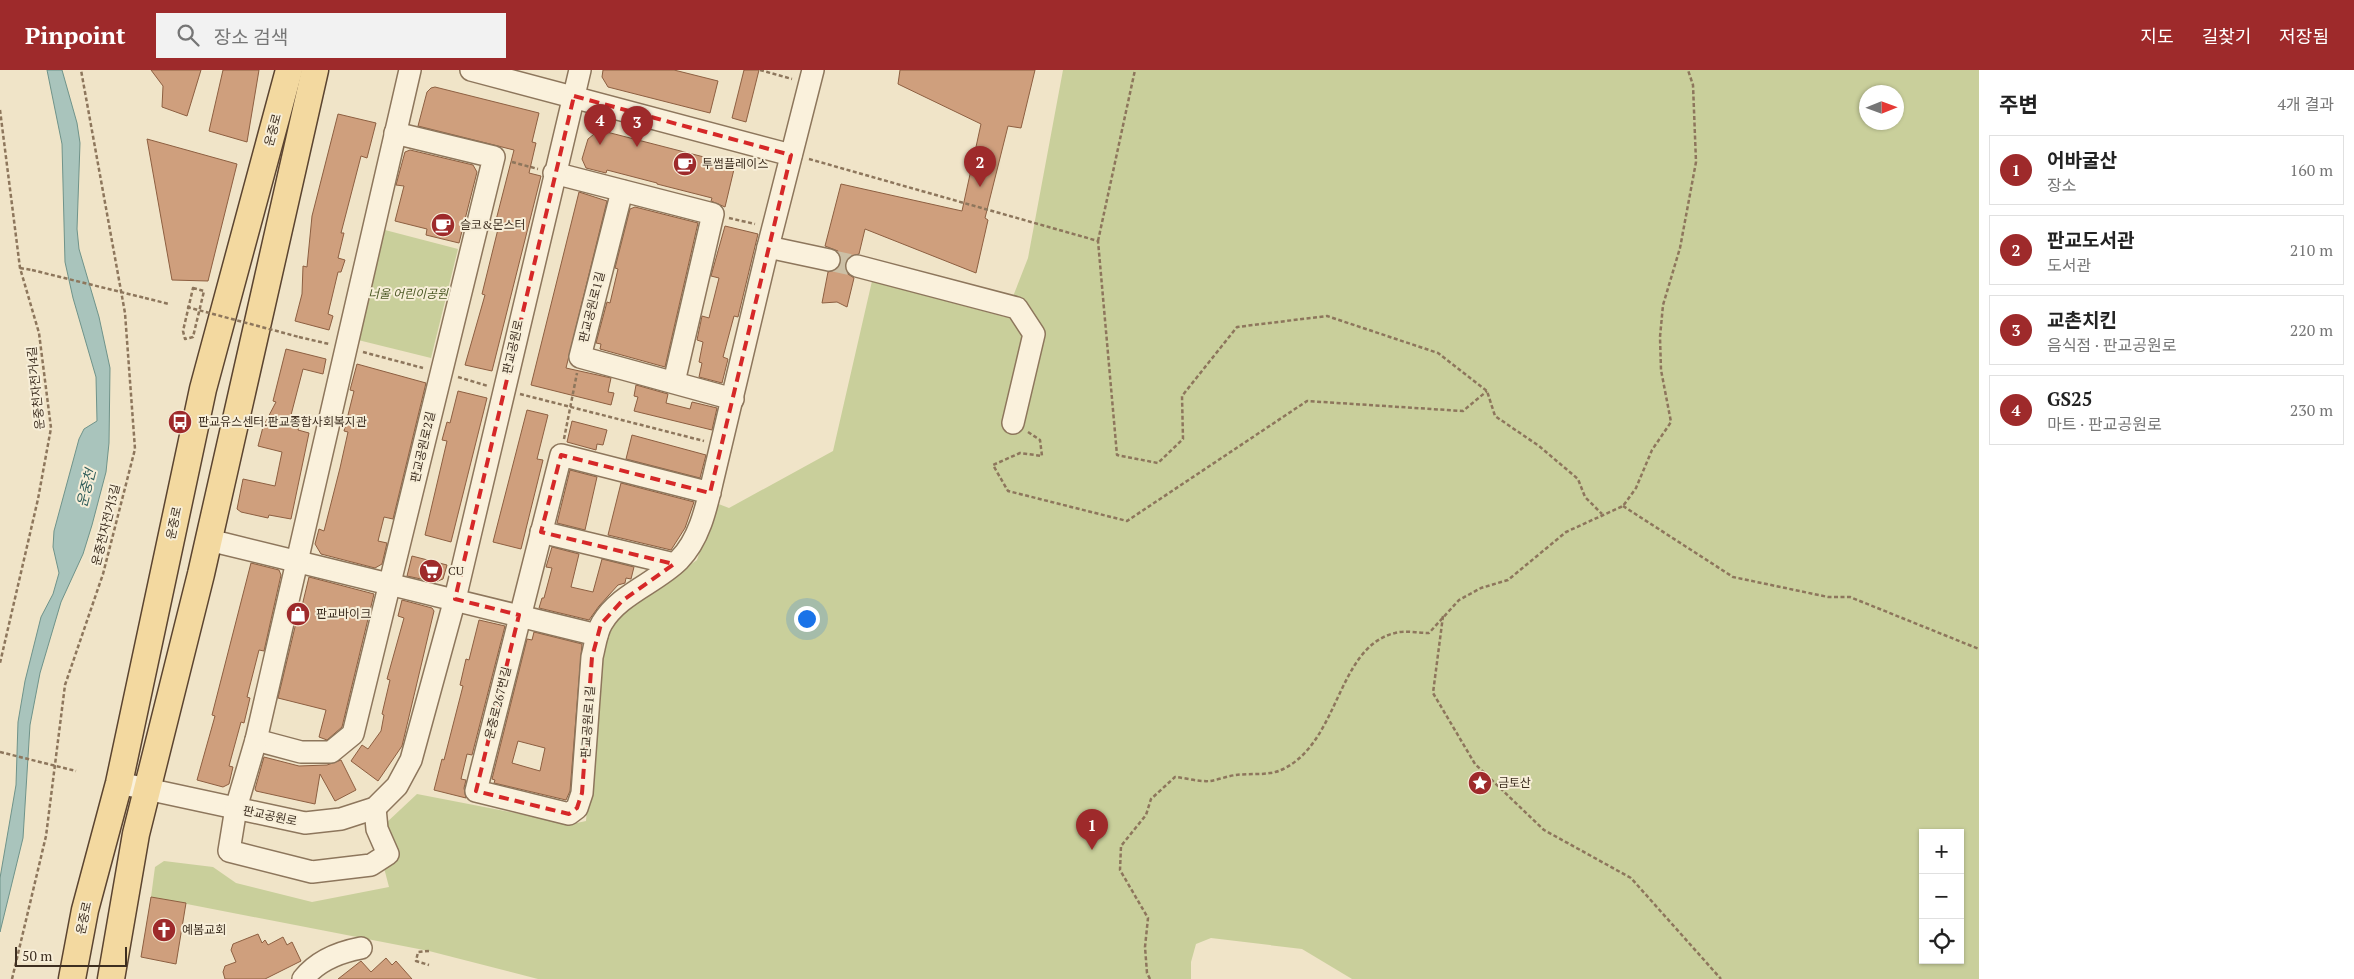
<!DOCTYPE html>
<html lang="ko">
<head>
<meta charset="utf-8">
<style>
  :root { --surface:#fff; --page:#f2f2f2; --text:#222; --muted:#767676; --line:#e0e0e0; --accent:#9e2a2b }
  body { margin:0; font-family:"PT Serif","Noto Sans KR",serif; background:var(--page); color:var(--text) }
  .controls { position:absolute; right:15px; bottom:15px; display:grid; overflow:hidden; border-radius:0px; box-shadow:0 1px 4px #0004 }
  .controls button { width:45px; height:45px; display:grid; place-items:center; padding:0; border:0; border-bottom:1px solid var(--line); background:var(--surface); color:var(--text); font:25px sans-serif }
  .compass { position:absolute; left:1859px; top:15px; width:45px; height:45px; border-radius:50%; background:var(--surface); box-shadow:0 1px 4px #0004; rotate:89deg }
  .scale { position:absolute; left:15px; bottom:12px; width:112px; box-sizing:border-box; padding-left:5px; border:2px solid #3d2e20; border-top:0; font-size:14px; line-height:18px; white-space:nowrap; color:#3d2e20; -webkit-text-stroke:4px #f7eed8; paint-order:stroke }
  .you { position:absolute; left:806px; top:548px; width:18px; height:18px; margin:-12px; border:4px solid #fff; border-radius:50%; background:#1a73e8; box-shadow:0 0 0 8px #1a73e833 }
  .badge { display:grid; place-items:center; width:32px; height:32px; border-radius:50%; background:var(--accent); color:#fff; font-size:16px; font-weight:700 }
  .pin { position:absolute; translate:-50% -41px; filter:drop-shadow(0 1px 2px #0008) }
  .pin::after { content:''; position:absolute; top:26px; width:18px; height:15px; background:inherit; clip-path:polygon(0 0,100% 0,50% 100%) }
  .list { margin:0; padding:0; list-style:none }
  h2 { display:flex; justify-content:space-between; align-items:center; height:65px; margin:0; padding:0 20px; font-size:21px }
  h2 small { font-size:16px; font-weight:400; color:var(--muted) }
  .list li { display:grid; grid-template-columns:32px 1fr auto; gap:15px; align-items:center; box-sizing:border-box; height:70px; margin:0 10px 10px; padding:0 10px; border:1px solid var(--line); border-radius:0px }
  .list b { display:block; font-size:19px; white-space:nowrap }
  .list p { margin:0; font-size:16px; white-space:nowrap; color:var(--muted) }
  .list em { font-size:16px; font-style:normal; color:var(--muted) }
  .icon { flex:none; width:28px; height:28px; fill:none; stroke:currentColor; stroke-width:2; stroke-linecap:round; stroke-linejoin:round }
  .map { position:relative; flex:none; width:1979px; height:909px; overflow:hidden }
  header { display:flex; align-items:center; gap:30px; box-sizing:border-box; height:70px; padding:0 25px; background:var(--accent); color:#fff }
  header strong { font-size:24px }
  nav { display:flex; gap:28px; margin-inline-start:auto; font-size:18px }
  .search { width:350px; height:45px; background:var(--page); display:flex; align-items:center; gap:12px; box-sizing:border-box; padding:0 18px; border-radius:0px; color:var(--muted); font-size:19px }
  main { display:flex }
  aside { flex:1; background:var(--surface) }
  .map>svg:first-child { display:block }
  .green { fill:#c9cf9b; fill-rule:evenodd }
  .water { fill:#a9c4bc; stroke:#6f938a }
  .building { fill:#cf9f7d; stroke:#8d5f41; fill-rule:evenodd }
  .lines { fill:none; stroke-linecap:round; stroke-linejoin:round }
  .minor-tunnel { stroke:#ccc0a6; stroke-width:21; stroke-dasharray:21 11; stroke-linecap:butt }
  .minor-casing { stroke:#8d765c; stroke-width:24 }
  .major-casing { stroke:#5b4430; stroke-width:29 }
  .path { stroke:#8d765c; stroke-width:2.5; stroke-dasharray:4 2.5; stroke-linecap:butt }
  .minor { stroke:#faf1dc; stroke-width:21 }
  .major { stroke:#f3d9a0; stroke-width:26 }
  .path-bridge { stroke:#8d765c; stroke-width:2.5; stroke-dasharray:4 2.5; stroke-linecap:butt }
  .marked { fill:none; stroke:#d62828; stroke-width:4; stroke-dasharray:10 6; stroke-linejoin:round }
  .labels { text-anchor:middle; stroke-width:4; stroke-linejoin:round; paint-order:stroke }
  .street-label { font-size:12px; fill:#3d2e20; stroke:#f7eed8 }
  .poi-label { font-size:12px; fill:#3d2e20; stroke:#f7eed8; text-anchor:start }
  .park-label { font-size:12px; font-style:italic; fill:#4d5a26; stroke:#f7eed8 }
  .water-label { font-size:14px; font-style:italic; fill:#2f5d5a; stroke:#f7eed8 }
</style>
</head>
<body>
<header>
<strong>Pinpoint</strong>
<div class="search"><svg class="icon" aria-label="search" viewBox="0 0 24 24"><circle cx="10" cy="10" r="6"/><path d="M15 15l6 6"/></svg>장소 검색</div>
<nav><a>지도</a><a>길찾기</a><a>저장됨</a></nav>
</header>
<main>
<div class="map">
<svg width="1979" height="909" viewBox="0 0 1979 909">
  <rect width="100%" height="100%" fill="#f0e4c8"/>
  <!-- green -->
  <g class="green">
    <path d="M1063 0H1979V909H1352L1302 879 1211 868 1196 874 1191 892V909H538L429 881 151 827 155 797 164 791 213 797 236 813 312 832 389 817 383 794 385 754 417 724 572 754 586 751 601 586 617 546 697 490 716 433 729 438 833 381 872 211 1005 247 1028 188ZM1866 22H1896V52H1866ZM1923 763H1960V890H1923Z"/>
    <polygon points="385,160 458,179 431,288 358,270"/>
  </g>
  <!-- water -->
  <polygon class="water" points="47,0 62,0 77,53 80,73 77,159 79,179 99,247 110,298 109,373 106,402 92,455 83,484 61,532 40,603 30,655 23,768 0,862 0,808 16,715 18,652 25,611 41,547 53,524 59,503 53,477 54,461 79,369 84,359 97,351 96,307 73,228 65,192 62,74"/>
  <!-- building -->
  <g class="building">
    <polygon points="151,0 201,0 187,46 162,37 163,16"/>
    <polygon points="223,0 259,0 247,72 209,61"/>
    <polygon points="603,0 674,0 718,11 710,43 608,17 602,7"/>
    <polygon points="744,0 759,0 746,52 732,48"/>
    <polygon points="900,0 1035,0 1021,58 1008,56 985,148 988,150 976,203 865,159 859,184 848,187 845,193 848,204 854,208 847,237 837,232 822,233 828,202 838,199 841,192 838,181 825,176 841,114 962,141 981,54 898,14"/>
    <polygon points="435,17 539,43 532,72 536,73 529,103 541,106 492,301 465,295 485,225 482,224 499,155 495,154 514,80 418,56 427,22 431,18"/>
    <polygon points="338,44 376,53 367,88 361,86 341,163 344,163 338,188 345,190 341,202 338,202 328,244 333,246 329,260 295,251 302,224 303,196 307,197 312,146"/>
    <polygon points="599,60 735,95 725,137 711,131 712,128 657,114 657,113 607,100 606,103 586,98 582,89 588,69"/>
    <polygon points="147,69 237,94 208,211 172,210"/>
    <polygon points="410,80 473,95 477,102 459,173 426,165 427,159 395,151 404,116 396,115 405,82"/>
    <polygon points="579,122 607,131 566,298 611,308 608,322 614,323 611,335 531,315"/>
    <polygon points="635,137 698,153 665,297 600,279 601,274 596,273 607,232 610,233 618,199 615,198 630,139"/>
    <polygon points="725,156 758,164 738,247 734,246 723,287 728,289 722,313 699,307 702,293 699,292 703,272 697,270 702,246 709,248 719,208 711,206"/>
    <polygon points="286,279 326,289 323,304 303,299 291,345 301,348 298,360 309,363 291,449 269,445 268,448 241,442 237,439 243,409 275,416 282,382 258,376 263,357 276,332 273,331"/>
    <polygon points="357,294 426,313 393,449 384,447 378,471 387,473 382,494 375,498 321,484 315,474 319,459 324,461 340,398 348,362 344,361 354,321 350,320"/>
    <polygon points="636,315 668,324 666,333 690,339 692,332 717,338 712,360 634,341 638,327 634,326"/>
    <polygon points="458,321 487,328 451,472 425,465 447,371 442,370 447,352 450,353"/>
    <polygon points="527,340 548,345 537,389 543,390 521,479 493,472"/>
    <polygon points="572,351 607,360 603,375 597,374 596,380 567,372"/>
    <polygon points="632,365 706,385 700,408 626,389"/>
    <polygon points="570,400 597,407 585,460 557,453"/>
    <polygon points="621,413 694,432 685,458 671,480 608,465"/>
    <polygon points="552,477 579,484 571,517 593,522 602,489 634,497 631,509 626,508 625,513 618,515 599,536 589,550 539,538 542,528 544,528 552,498 546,497"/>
    <polygon points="412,486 447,495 443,509 435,512 407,506"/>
    <polygon points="251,493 279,500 281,505 264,581 259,580 247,627 250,628 244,653 241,652 229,696 233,697 229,714 223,717 197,710 215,646 212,645"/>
    <polygon points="309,507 374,524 342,657 327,670 319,667 326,640 278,628 300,536 302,536"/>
    <polygon points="402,530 432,538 434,541 402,676 378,711 351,691 362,675 368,679 381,661 384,645 382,644 390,610 387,609 404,548 398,546"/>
    <polygon points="479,550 505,556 472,685 467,684 461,709 466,710 464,718 466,728 434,720 442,689 444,690 463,616 460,615 466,589 469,590"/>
    <path d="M534 562 582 574 570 721 566 730 494 713 495 710 492 709 527 569 532 570ZM518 671 545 678 540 701 512 693Z"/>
    <polygon points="264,687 299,696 327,695 341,690 356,720 335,731 320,704 315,734 256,721 255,719"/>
    <polygon points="151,827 186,833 176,894 141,887"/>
    <polygon points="258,864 262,873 265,870 268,875 283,867 287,875 292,872 301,891 265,909 225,909 223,902 225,896 236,892 231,880 233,874"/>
    <polygon points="386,888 392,895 396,891 412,909 338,909 361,891 371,902"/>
  </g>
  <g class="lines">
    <!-- minor-tunnel -->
    <polyline class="minor-tunnel" points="829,190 857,196"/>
    <!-- minor casing -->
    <g class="minor-casing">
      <g id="minor">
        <polyline points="471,0 791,85"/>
        <polyline points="554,103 713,144 674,312"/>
        <polyline points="622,121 580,287 733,329"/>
        <polyline points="768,177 829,190"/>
        <polyline points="857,196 1017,238 1034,264 1013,353"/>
        <path d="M710 423 561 385 476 721 569 744 577 738 582 723 592 587C595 576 596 563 602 553 619 524 656 513 679 490 699 470 706 439 712 413L768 177 813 0"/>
        <polyline points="541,462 674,494"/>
        <polyline points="209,470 597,565"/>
        <polyline points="256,670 301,682 331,682 353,664 494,87 395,63"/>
        <polyline points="119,713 305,753 341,749 375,738 397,716 411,690 455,529 580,0"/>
        <polyline points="375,738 377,759 388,784 371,795 312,802 229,781 236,738 256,670 410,0"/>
        <path d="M303 909C317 891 340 882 361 878"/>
      </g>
    </g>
    <!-- major casing -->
    <g class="major-casing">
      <g id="major">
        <polyline points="72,909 85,840 119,713 203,319 289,0"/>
        <polyline points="111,909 136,764 201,504 315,0"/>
      </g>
    </g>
    <!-- path -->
    <g class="path">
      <polyline points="760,0 792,9"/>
      <polyline points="0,40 20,198 39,263 51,358 38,429 0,593"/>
      <polyline points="809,89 1098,171 1117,385 1158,393 1183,369 1182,326 1237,257 1327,246 1438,283 1487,321 1495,346 1539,376 1578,409 1585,427 1602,444"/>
      <polyline points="512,92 538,99"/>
      <polyline points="729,148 755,154"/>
      <polyline points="1098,171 1135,0"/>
      <polyline points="20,198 32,200"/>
      <polygon points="193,218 204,221 193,267 185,269 183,261"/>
      <polyline points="145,228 169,234"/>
      <polyline points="299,267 329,274"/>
      <polyline points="363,282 423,298"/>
      <polyline points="458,307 488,316"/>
      <polyline points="520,324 704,371"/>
      <polyline points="1028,362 1040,370 1042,386 1020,383 993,395 1008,421 1127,451 1307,331 1463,341 1487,321"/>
      <polyline points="564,369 577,303"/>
      <polyline points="1623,436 1733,507 1828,527 1850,527 1979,579"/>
      <polyline points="1443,546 1433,623 1475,694 1544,760 1631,808 1721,909"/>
      <polyline points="429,881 418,882 416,891 429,895"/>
      <polyline points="12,909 46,766 65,615 103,504 135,379 125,243 81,0"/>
      <path d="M1150 909 1147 903 1145 877 1148 848 1120 800 1121 776 1146 745 1151 729 1175 707C1186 708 1199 712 1210 711 1218 710 1227 706 1236 705 1250 703 1268 706 1281 700 1340 674 1336 577 1395 563 1405 560 1418 563 1429 563L1459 530 1481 518 1508 510 1566 462 1623 436 1636 418 1652 380 1671 352 1661 300 1660 267 1663 235 1680 178 1696 92 1693 15 1688 0"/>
    </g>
    <!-- minor -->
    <use href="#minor" class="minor"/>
    <!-- major -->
    <use href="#major" class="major"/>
    <!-- path-bridge -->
    <g class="path-bridge">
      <polyline points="32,200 145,228"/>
      <polyline points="187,237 299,267"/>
      <polyline points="0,682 76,701"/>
    </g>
  </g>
  <!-- marked area -->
  <path class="marked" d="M574 26 791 85 710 423 561 385 541 462 674 494 622 531 601 554 592 587 582 723 577 738 569 744 476 721 519 545 455 529Z"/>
  <!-- icons -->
  <defs>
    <g id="cafe-disc" transform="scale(1.25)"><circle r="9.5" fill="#9e2a2b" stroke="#f7eed8"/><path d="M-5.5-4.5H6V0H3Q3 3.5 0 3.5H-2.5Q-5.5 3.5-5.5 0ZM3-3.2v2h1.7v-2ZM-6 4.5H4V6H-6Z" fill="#fff"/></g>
    <g id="bus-disc" transform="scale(1.25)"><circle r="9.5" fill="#9e2a2b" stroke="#f7eed8"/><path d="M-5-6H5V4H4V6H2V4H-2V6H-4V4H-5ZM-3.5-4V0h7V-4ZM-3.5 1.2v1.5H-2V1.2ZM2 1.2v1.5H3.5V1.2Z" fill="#fff"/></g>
    <g id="supermarket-disc" transform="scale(1.25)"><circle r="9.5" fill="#9e2a2b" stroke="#f7eed8"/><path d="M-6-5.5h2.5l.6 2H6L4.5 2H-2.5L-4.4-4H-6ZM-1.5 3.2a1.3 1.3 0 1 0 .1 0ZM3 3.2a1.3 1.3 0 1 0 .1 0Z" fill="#fff"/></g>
    <g id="shop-disc" transform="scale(1.25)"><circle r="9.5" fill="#9e2a2b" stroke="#f7eed8"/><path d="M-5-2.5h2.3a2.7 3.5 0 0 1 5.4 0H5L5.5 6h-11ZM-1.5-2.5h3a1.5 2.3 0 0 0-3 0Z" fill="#fff"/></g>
    <g id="sight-disc" transform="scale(1.25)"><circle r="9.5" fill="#9e2a2b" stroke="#f7eed8"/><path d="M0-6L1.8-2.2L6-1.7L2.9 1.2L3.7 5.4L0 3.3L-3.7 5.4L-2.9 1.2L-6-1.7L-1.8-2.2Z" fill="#fff"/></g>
    <g id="church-disc" transform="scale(1.25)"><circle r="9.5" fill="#9e2a2b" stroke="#f7eed8"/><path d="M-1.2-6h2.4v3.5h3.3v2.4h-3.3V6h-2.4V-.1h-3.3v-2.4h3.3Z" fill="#fff"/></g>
  </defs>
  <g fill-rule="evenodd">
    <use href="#cafe-disc" x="685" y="94"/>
    <use href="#cafe-disc" x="443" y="155"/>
    <use href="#bus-disc" x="180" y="352"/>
    <use href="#supermarket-disc" x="431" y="501"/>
    <use href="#shop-disc" x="298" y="544"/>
    <use href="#sight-disc" x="1480" y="713"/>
    <use href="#church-disc" x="164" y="860"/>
  </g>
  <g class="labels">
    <!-- street labels -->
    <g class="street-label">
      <text transform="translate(273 60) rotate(-75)" y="4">운중로</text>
      <text transform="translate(592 237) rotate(-76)" y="4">판교공원로1길</text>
      <text transform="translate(513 277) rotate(-77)" y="4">판교공원로</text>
      <text transform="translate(36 318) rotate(-96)" y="4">운중천자전거4길</text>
      <text transform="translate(423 377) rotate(-77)" y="4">판교공원로2길</text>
      <text transform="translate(174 453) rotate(-78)" y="4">운중로</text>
      <text transform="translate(106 455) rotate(-76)" y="4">운중천자전거3길</text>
      <text transform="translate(498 633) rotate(-76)" y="4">운중로267번길</text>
      <text transform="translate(588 652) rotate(-86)" y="4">판교공원로1길</text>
      <text transform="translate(270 746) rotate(12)" y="4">판교공원로</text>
      <text transform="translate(84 848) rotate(-78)" y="4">운중로</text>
    </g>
    <!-- poi labels -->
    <g class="poi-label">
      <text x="702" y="98">투썸플레이스</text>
      <text x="460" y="159">슬코&amp;몬스터</text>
      <text x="198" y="356">판교유스센터.판교종합사회복지관</text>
      <text x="448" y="505">CU</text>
      <text x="316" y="548">판교바이크</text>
      <text x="1498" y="717">금토산</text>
      <text x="182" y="864">예봄교회</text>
    </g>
    <!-- park labels -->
    <g class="park-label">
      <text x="408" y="228">너울 어린이공원</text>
    </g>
    <!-- water labels -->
    <g class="water-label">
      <text transform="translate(86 418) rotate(-76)" y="5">운중천</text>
    </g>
  </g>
</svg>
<div class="controls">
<button>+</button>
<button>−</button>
<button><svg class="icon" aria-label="locate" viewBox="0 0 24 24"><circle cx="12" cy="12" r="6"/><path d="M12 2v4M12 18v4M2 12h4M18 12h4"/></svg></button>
</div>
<svg class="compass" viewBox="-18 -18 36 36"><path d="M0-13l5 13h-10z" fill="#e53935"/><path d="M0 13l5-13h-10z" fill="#767676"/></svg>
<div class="scale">50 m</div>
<div class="you"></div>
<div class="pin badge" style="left:1092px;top:780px">1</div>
<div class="pin badge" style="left:980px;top:117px">2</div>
<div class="pin badge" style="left:637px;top:77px">3</div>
<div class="pin badge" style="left:600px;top:75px">4</div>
</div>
<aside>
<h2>주변<small>4개 결과</small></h2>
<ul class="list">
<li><span class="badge">1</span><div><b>어바굴산</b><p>장소</p></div><em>160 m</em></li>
<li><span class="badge">2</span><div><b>판교도서관</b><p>도서관</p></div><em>210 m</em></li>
<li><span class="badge">3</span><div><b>교촌치킨</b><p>음식점 · 판교공원로</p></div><em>220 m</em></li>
<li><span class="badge">4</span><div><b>GS25</b><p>마트 · 판교공원로</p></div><em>230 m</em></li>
</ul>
</aside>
</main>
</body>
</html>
